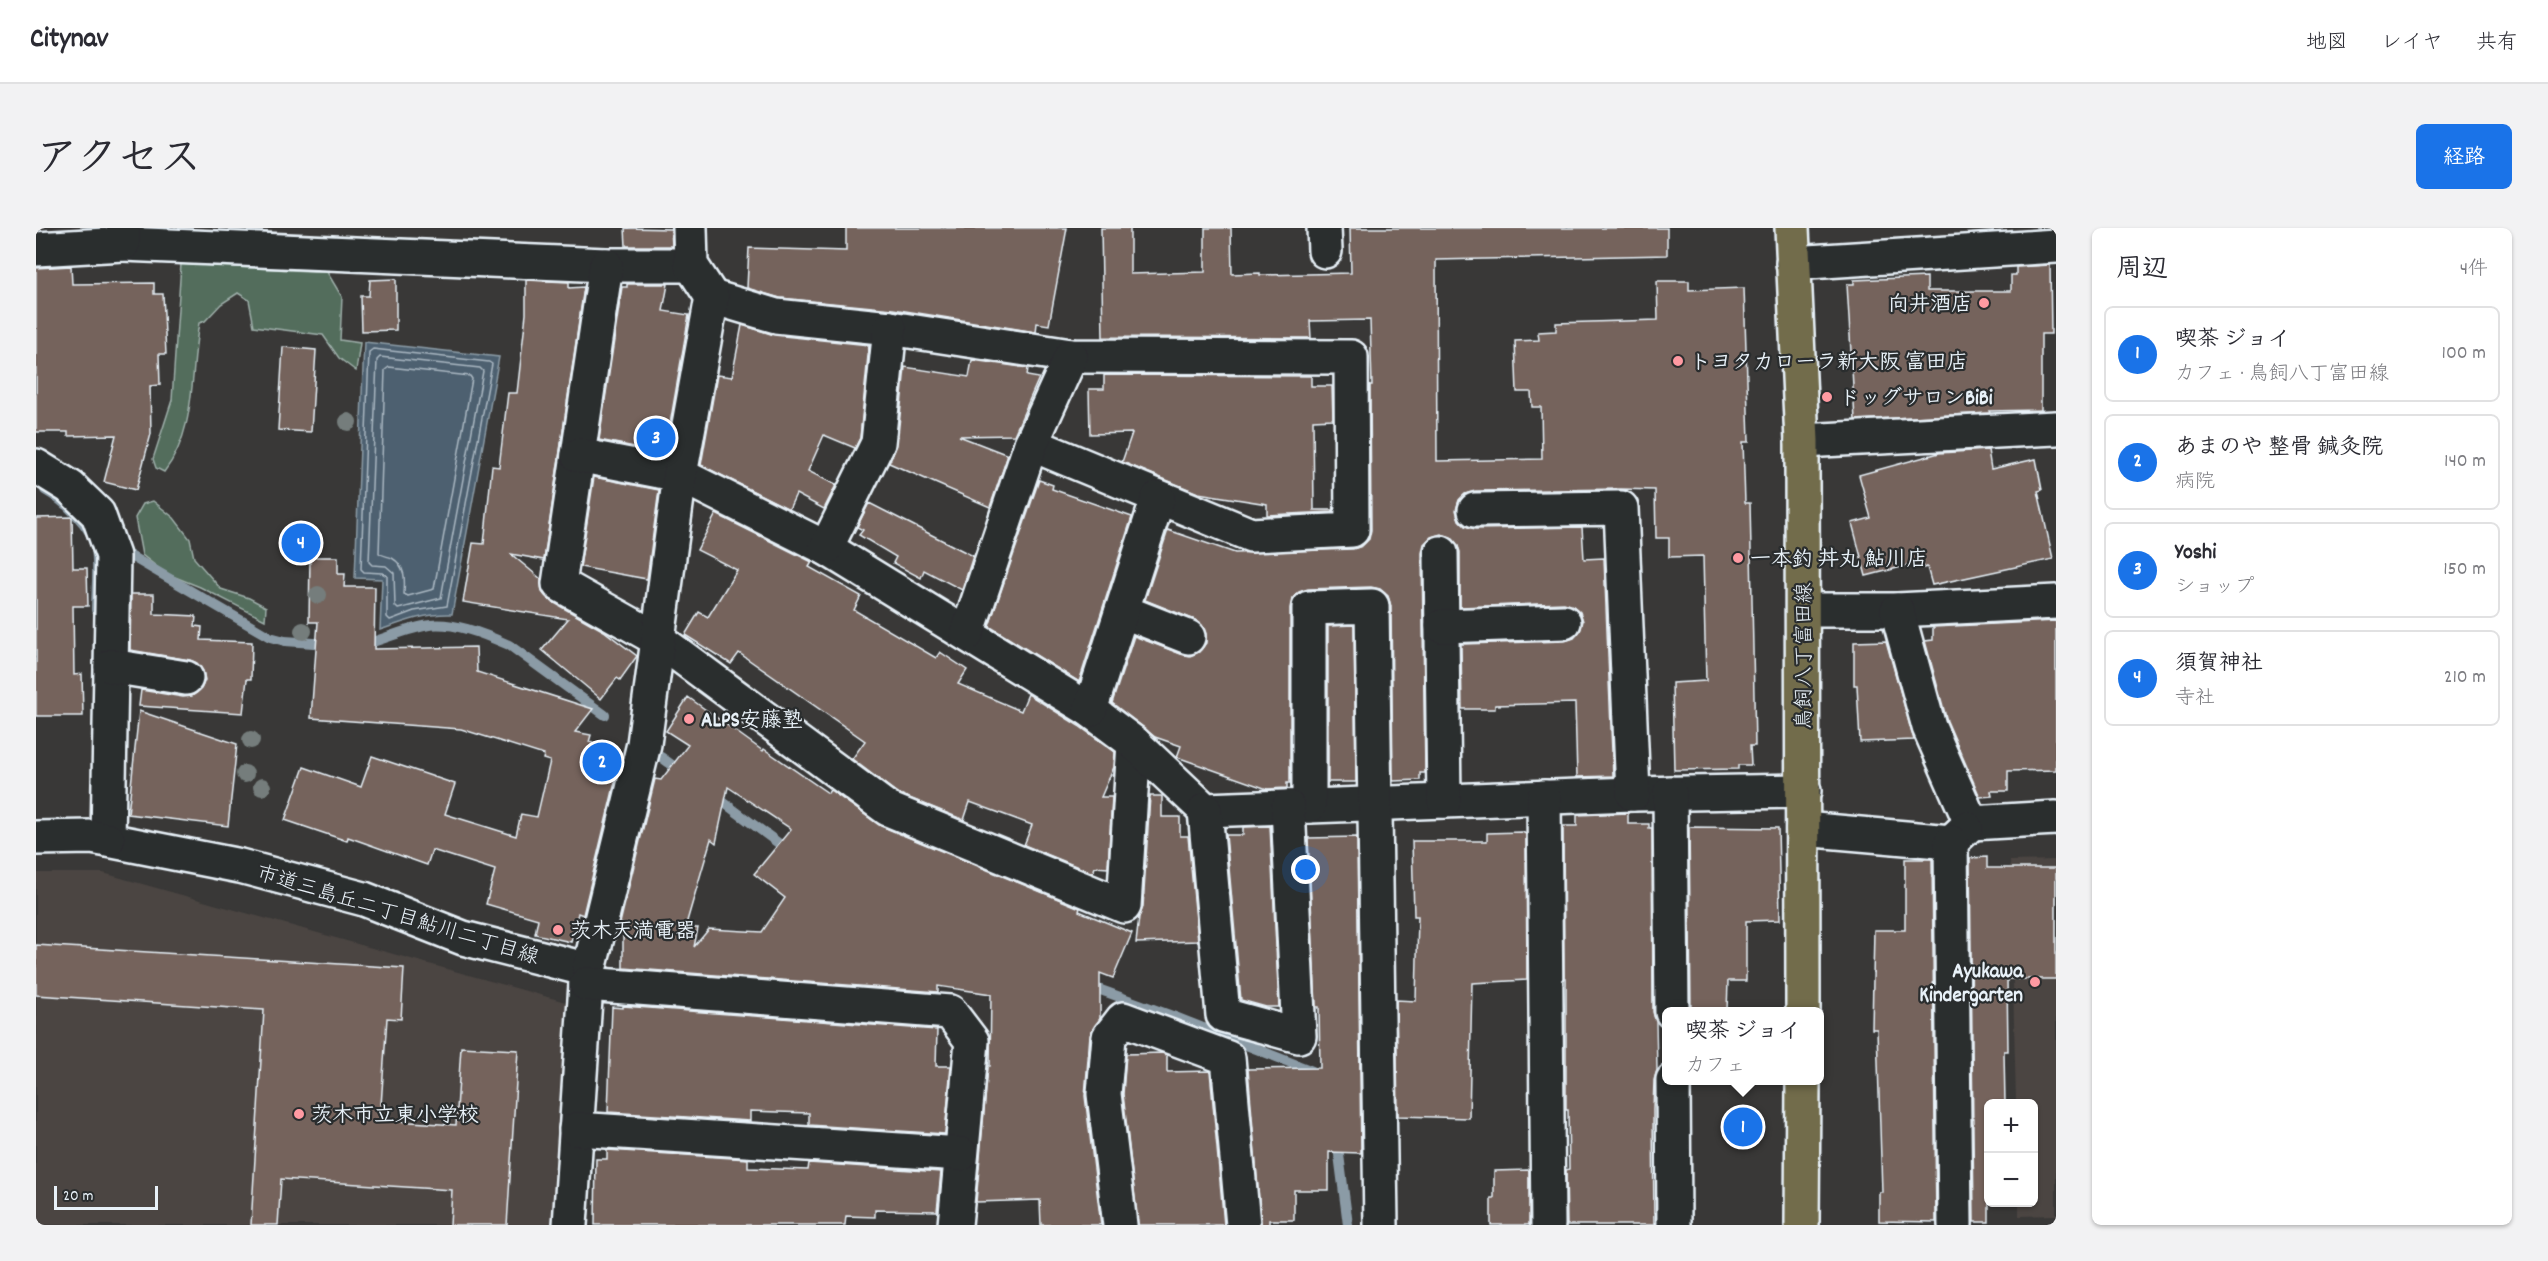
<!DOCTYPE html>
<html lang="ja">
<head>
<meta charset="utf-8">
<style>
  :root { --surface:#fff; --page:#f2f2f3; --text:#2b2b33; --muted:#7c7c81; --line:#e1e1e2; --accent:#1a73e8 }
  body { margin:0; font-family:Dekko,"Klee One",sans-serif; background:var(--page); color:var(--text) }
  .controls { position:absolute; right:18px; bottom:18px; display:grid; overflow:hidden; border-radius:9px; box-shadow:0 2px 4px #0004 }
  .controls button { width:54px; height:54px; display:grid; place-items:center; padding:0; border:0; border-bottom:2px solid var(--line); background:var(--surface); color:var(--text); font:30px sans-serif }
  .scale { position:absolute; left:18px; bottom:15px; width:104px; box-sizing:border-box; padding-left:6px; border:3px solid #e8f1f8; border-top:0; font-size:16px; line-height:21px; white-space:nowrap; color:#e8f1f8; -webkit-text-stroke:4px #2a2d2e; paint-order:stroke }
  .you { position:absolute; left:1270px; top:642px; width:21px; height:21px; margin:-15px; border:4px solid #fff; border-radius:50%; background:#1a73e8; box-shadow:0 0 0 9px #1a73e833 }
  .badge { display:grid; place-items:center; width:39px; height:39px; border-radius:50%; background:var(--accent); color:#fff; font-size:20px; font-weight:700 }
  .pin { position:absolute; translate:-50% -50%; border:3px solid #fff; box-shadow:0 2px 6px #0006 }
  .popup { position:absolute; left:1626px; top:779px; width:162px; height:78px; box-sizing:border-box; display:grid; place-content:center; border-radius:9px; background:var(--surface); filter:drop-shadow(0 2px 4px #0005); font-size:20px; white-space:nowrap; color:var(--muted) }
  .popup b { font-size:22px; color:var(--text) }
  .popup::after { content:''; position:absolute; left:50%; top:100%; margin-left:-12px; border:12px solid transparent; border-top-color:var(--surface) }
  .list { margin:0; padding:0; list-style:none }
  h2 { display:flex; justify-content:space-between; align-items:center; height:78px; margin:0; padding:0 24px; font-size:26px }
  h2 small { font-size:20px; font-weight:400; color:var(--muted) }
  .list li { display:grid; grid-template-columns:39px 1fr auto; gap:18px; align-items:center; box-sizing:border-box; height:96px; margin:0 12px 12px; padding:0 12px; border:2px solid var(--line); border-radius:9px }
  .list b { display:block; font-size:22px; white-space:nowrap }
  .list p { margin:0; font-size:20px; white-space:nowrap; color:var(--muted) }
  .list em { font-size:20px; font-style:normal; color:var(--muted) }
  .map { position:relative; flex:none; width:2020px; height:997px; overflow:hidden; border-radius:9px }
  header { display:flex; align-items:center; gap:36px; box-sizing:border-box; height:84px; padding:0 30px; background:var(--surface); border-bottom:2px solid var(--line) }
  header strong { font-size:28px }
  nav { display:flex; gap:33px; margin-inline-start:auto; font-size:21px }
  .intro { display:flex; align-items:center; justify-content:space-between; box-sizing:border-box; height:144px; padding:0 36px }
  h1 { margin:0; font-size:42px }
  .button { padding:15px 27px; border-radius:9px; background:var(--accent); color:#fff; font-size:21px; font-weight:700 }
  main { display:flex; gap:36px; padding:0 36px }
  aside { flex:1; background:var(--surface); border-radius:9px; box-shadow:0 2px 4px #0004 }
  .map>svg:first-child { display:block }
  .built { fill:#4b4542 }
  .green { fill:#536d5c; stroke:#9eafaa; stroke-width:1.5 }
  .water { fill:#4d6170; stroke:#8b9ba6; stroke-width:1.5 }
  .lines { fill:none; stroke-linecap:round; stroke-linejoin:round }
  .shore { stroke:#aab7c2; stroke-width:1.5 }
  .stream { stroke:#8b9ba6; stroke-width:10 }
  .building { fill:#74635b; stroke:#e8f1f8; stroke-width:1.5; fill-rule:evenodd }
  .minor-casing { stroke:#e8f1f8; stroke-width:38 }
  .major-casing { stroke:#e8f1f8; stroke-width:38 }
  .minor { stroke:#2a2d2e; stroke-width:33 }
  .major { stroke:#726c4b; stroke-width:33 }
  .tree { fill:#747d7b }
  .poi-dot { fill:#ff9aa2; stroke:#2a2d2e; stroke-width:2 }
  .labels { text-anchor:middle; stroke-width:4.5; stroke-linejoin:round; paint-order:stroke }
  .poi-label { font-size:21px; font-weight:bold; fill:#e8f1f8; stroke:#2a2d2e; text-anchor:start }
  .street-label { font-size:21px; fill:#e8f1f8; stroke:#2a2d2e }
</style>
</head>
<body>
<header>
<strong>Citynav</strong>
<nav><a>地図</a><a>レイヤ</a><a>共有</a></nav>
</header>
<div class="intro"><h1>アクセス</h1><a class="button">経路</a></div>
<main>
<div class="map">
<svg width="2020" height="997" viewBox="0 0 2020 997">
  <rect width="100%" height="100%" fill="#393837"/>
  <filter id="ink" filterUnits="userSpaceOnUse"><feTurbulence type="fractalNoise" baseFrequency=".0167" numOctaves="2"/><feDisplacementMap in="SourceGraphic" scale="12" xChannelSelector="R" yChannelSelector="G"/><feConvolveMatrix kernelMatrix="1 2 1 2 8 2 1 2 1" color-interpolation-filters="sRGB"/></filter>
  <g filter="url(#ink)">
    <!-- built -->
    <g class="built">
      <polygon points="2020,632 2020,987 1983,988 1983,975 1998,974 1998,876 1980,875 1974,633"/>
      <polygon points="0,645 67,645 533,775 519,997 0,997"/>
    </g>
    <!-- green -->
    <g class="green">
      <path d="M145 36 291 44 306 69 304 112 324 115 320 143 303 130 287 107 218 98 213 72 202 65 185 76 169 93 163 95C154 145 161 202 128 244L120 240 117 231 136 172Z"/>
      <polygon points="117,273 138,290 154,311 158,330 185,361 213,370 230,379 229,392 164,359 129,345 106,327 99,290 107,276"/>
    </g>
    <!-- water -->
    <path class="water" d="M328 114 463 129 416 386C390 385 369 393 344 402L346 351 319 350Z"/>
    <g class="lines">
      <!-- shore -->
      <g class="shore">
        <polygon points="337,121 453,134 456,136 411,378 378,383 354,392 351,389 351,348 346,345 328,344 325,341 333,124"/>
        <polygon points="344,129 444,140 447,143 405,370 362,381 359,378 358,345 350,338 336,337 333,334 341,132"/>
        <path d="M353 139 434 148 436 151 398 361 372 368 368 366C369 352 370 338 356 330 351 328 347 328 343 325L349 142Z"/>
      </g>
      <!-- stream -->
      <g class="stream">
        <path d="M9 262C29 273 56 298 60 321 63 340 60 363 60 382"/>
        <polyline points="91,326 234,409 249,413 292,416"/>
        <path d="M326 417C347 412 367 402 388 398 415 392 448 406 473 417L569 487"/>
        <polyline points="625,529 647,545"/>
        <polyline points="679,568 753,623"/>
        <polyline points="1051,757 1139,789 1276,843 1282,847"/>
        <polyline points="1301,911 1312,997"/>
      </g>
    </g>
    <!-- building -->
    <g class="building">
      <polygon points="589,0 635,1 636,18 590,18"/>
      <polygon points="810,0 1031,0 1013,97 1001,95 1000,104 857,81 744,70 711,60 713,20 810,23"/>
      <polygon points="1065,0 1094,0 1094,46 1169,44 1169,0 1195,0 1196,46 1224,45 1224,47 1315,45 1314,0 1631,0 1631,27 1400,32 1401,233 1506,231 1505,179 1496,179 1495,164 1481,164 1479,113 1503,112 1502,104 1520,103 1520,95 1622,92 1621,53 1653,53 1653,62 1708,60 1713,214 1707,214 1709,275 1714,275 1719,518 1714,518 1715,537 1702,537 1702,541 1638,542 1636,455 1670,453 1667,328 1633,329 1633,310 1620,310 1619,262 1585,261 1439,263 1429,266 1423,272 1420,282 1423,292 1429,298 1439,301 1546,299 1548,331 1568,330 1577,548 1541,549 1539,475 1459,477 1459,481 1426,481 1425,416 1529,413 1538,410 1544,403 1547,393 1544,384 1537,378 1528,375 1424,379 1424,324 1421,316 1415,309 1405,306 1395,309 1388,316 1386,325 1389,545 1384,545 1384,552 1357,553 1355,378 1352,368 1344,361 1335,359 1272,361 1263,364 1256,371 1254,380 1254,555 1251,555 1251,560 1231,561 1141,529 1145,518 1119,509 1076,475 1098,408 1145,426 1154,428 1163,424 1170,415 1170,406 1166,397 1159,392 1109,372 1132,302 1199,325 1317,321 1326,318 1333,311 1335,302 1334,157 1336,157 1334,92 1274,93 1275,110 1067,109"/>
      <polygon points="2014,37 2015,106 2005,106 2005,182 1953,183 1954,185 1819,192 1811,56 1818,56 1818,52 1891,49 1891,63 1975,63 1975,47 1980,47 1980,39"/>
      <polygon points="35,38 36,56 118,55 118,66 127,66 130,126 123,126 124,157 114,158 115,206 100,262 68,254 80,207 32,208 32,204 0,204 0,40"/>
      <polygon points="360,51 360,102 326,103 325,68 333,68 334,52"/>
      <polygon points="490,52 533,54 533,60 548,59 508,332 475,326 505,351 506,364 513,372 568,403 601,428 584,452 581,450 565,471 506,422 532,391 427,374 437,315 448,316 456,238 463,239 472,165 481,165 490,86"/>
      <polygon points="591,56 632,56 627,83 653,87 629,225 563,212 586,59 591,59"/>
      <polygon points="706,97 738,107 833,117 824,210 819,220 788,207 772,243 800,257 788,281 760,266 753,281 665,237 681,147 696,149"/>
      <polygon points="247,119 280,122 275,204 242,202"/>
      <polygon points="936,132 992,140 991,148 1003,150 978,207 923,208 972,227 954,279 853,235 861,217 869,139 933,149"/>
      <polygon points="1068,147 1275,148 1275,158 1296,158 1297,191 1277,192 1278,282 1297,282 1297,284 1231,287 1231,276 1162,265 1086,234 1096,205 1054,206 1053,161 1068,161"/>
      <polygon points="1952,222 1955,241 2000,231 2006,262 2002,263 2017,331 1896,357 1891,339 1887,340 1885,334 1830,348 1816,295 1835,290 1823,247 1903,225"/>
      <polygon points="558,249 623,262 611,351 544,339"/>
      <polygon points="1003,252 1017,257 1016,261 1096,289 1043,454 953,398"/>
      <polygon points="833,275 937,328 926,362 888,342 885,350 857,335 860,329 823,307 827,302 821,299"/>
      <polygon points="680,286 776,334 773,339 825,368 818,382 900,430 904,424 931,442 922,456 985,483 992,466 1043,498 1079,524 1078,539 1065,569 1076,569 1072,640 1059,639 1057,645 988,617 996,597 934,574 928,592 861,565 816,531 829,513 703,425 695,436 649,407 663,384 672,389 701,342 661,322"/>
      <polygon points="36,289 37,340 51,340 52,378 37,378 38,447 46,446 47,488 0,488 0,290"/>
      <polygon points="274,329 302,329 302,346 309,346 308,359 339,359 338,421 440,419 441,444 557,481 539,504 555,507 553,514 582,521 578,545 581,546 547,687 542,685 535,714 499,706 502,691 450,676 459,642 396,622 391,637 312,609 311,613 249,592 268,539 325,559 336,528 419,556 409,586 480,608 485,586 501,589 514,533 507,531 508,527 425,501 275,490 282,394 273,394"/>
      <polygon points="95,366 118,366 118,386 160,388 159,398 166,399 165,412 216,414 215,451 211,451 207,485 103,478 105,462 147,469 156,468 165,461 169,452 167,443 161,435 154,432 94,422"/>
      <polygon points="2020,393 2020,542 1972,543 1972,563 1955,563 1956,568 1944,569 1911,493 1889,413 1897,412 1897,399"/>
      <polygon points="1318,397 1320,554 1292,554 1292,398"/>
      <polygon points="1850,413 1878,512 1824,514 1821,457 1818,457 1818,414"/>
      <path d="M652 469 727 523 728 521 792 565 794 562 845 598 1044 680 1043 683 1096 705 1077 750 1064 745V791L1054 807 1049 868 1065 997H1005L1004 972 940 974 952 838H954L955 766 902 758V764L587 740V696L584 695 619 551 625 552 652 517 630 503ZM692 559 755 601 718 646 749 670 726 704 673 701 658 719 662 700H649L675 611 680 615Z"/>
      <polygon points="103,483 201,516 192,598 92,586"/>
      <polygon points="1114,568 1126,568 1126,589 1144,589 1144,608 1152,608 1162,713 1100,715 1103,689 1107,679"/>
      <polygon points="1592,585 1592,596 1613,596 1613,600 1616,600 1617,784 1620,794 1621,842 1618,852 1617,882 1618,997 1531,997 1530,942 1533,941 1532,882 1530,882 1530,750 1528,750 1527,598 1541,598 1541,587"/>
      <polygon points="1234,598 1243,779 1230,779 1205,772 1190,607 1207,607 1207,599"/>
      <polygon points="1653,599 1742,600 1744,692 1710,693 1710,753 1692,753 1691,783 1655,783"/>
      <polygon points="1486,604 1490,606 1491,752 1436,755 1433,890 1362,888 1360,772 1380,773 1382,688 1378,688 1376,613 1451,613 1451,605"/>
      <polygon points="1321,609 1325,925 1293,924 1293,962 1258,962 1258,992 1233,992 1233,997 1225,997 1212,841 1284,840 1283,779 1280,779 1272,610"/>
      <polygon points="1951,629 1951,640 2020,640 2020,751 1971,751 1972,823 1968,823 1969,876 1953,876 1953,994 1938,994 1934,630"/>
      <polygon points="1869,631 1896,631 1900,994 1843,993 1843,964 1846,964 1841,801 1836,801 1838,702 1869,702"/>
      <polygon points="0,717 368,740 365,791 351,790 344,892 420,897 425,819 482,822 471,997 414,997 416,962 245,951 242,997 215,997 228,782 0,767"/>
      <polygon points="587,778 901,802 900,838 915,838 909,906 773,897 773,885 714,883 714,893 572,884 576,779 587,780"/>
      <polygon points="1126,825 1131,827 1131,844 1174,843 1188,997 1102,997 1087,866 1090,826"/>
      <polygon points="571,922 712,931 712,940 772,942 773,935 905,944 901,983 839,982 839,989 810,988 809,997 559,997 560,931 571,931"/>
      <polygon points="1493,942 1493,997 1455,997 1455,970 1458,970 1458,943"/>
    </g>
    <g class="lines">
      <!-- minor casing -->
      <g class="minor-casing">
        <g id="minor">
          <polyline points="1288,0 1289,23"/>
          <polyline points="87,16 570,37 655,37"/>
          <polyline points="0,21 87,16 87,0"/>
          <polyline points="1757,35 2020,18"/>
          <polyline points="570,37 523,356 623,412 852,581 1088,678 1098,515"/>
          <polyline points="676,69 740,88 854,100 1035,128 1315,129 1316,302 1215,307 995,216"/>
          <polyline points="1766,213 2020,200"/>
          <polyline points="542,227 644,247 790,320 1054,482 1098,515 1169,582 1597,566 1768,563"/>
          <polyline points="0,238 34,259 62,286 77,328 72,612 204,638 328,671 427,710 553,742 550,756 534,997"/>
          <polyline points="1439,282 1585,280 1597,566"/>
          <polyline points="790,320 842,215 854,100"/>
          <polyline points="1405,325 1408,573"/>
          <polyline points="1767,382 1861,382 2020,374"/>
          <polyline points="1861,382 1893,499 1935,595 2020,590"/>
          <polyline points="1086,383 1152,409"/>
          <polyline points="1406,398 1528,394"/>
          <polyline points="931,406 995,216 1035,128"/>
          <polyline points="75,438 150,450"/>
          <polyline points="1054,482 1122,270"/>
          <polyline points="1634,565 1636,784"/>
          <polyline points="1508,569 1512,997"/>
          <polyline points="1273,578 1273,380 1336,378 1345,997"/>
          <polyline points="1169,582 1187,787 1263,808 1252,579"/>
          <polyline points="1767,601 1915,614 1930,600"/>
          <polyline points="0,610 56,609 72,612"/>
          <polyline points="1915,614 1919,997"/>
          <polyline points="553,742 608,516 644,247 676,69 655,37 654,0"/>
          <polyline points="550,756 914,784 936,813 919,997"/>
          <polyline points="1637,852 1638,997"/>
          <polyline points="540,901 925,926"/>
          <polyline points="1084,997 1068,866 1073,809 1087,791 1192,830 1207,997"/>
        </g>
      </g>
      <!-- major casing -->
      <g class="major-casing">
        <g id="major">
          <polyline points="1756,0 1766,213 1767,784"/>
          <polyline points="1766,997 1767,852"/>
        </g>
      </g>
      <!-- minor -->
      <use href="#minor" class="minor"/>
      <!-- major -->
      <use href="#major" class="major"/>
    </g>
    <!-- trees -->
    <g class="tree">
      <circle cx="312" cy="194" r="9"/>
      <circle cx="261" cy="316" r="9"/>
      <circle cx="282" cy="367" r="9"/>
      <circle cx="267" cy="403" r="9"/>
      <circle cx="215" cy="512" r="9"/>
      <circle cx="209" cy="546" r="9"/>
      <circle cx="226" cy="559" r="9"/>
    </g>
  </g>
  <!-- markers -->
  <g class="poi-dot">
    <circle cx="1948" cy="75" r="6"/>
    <circle cx="1642" cy="133" r="6"/>
    <circle cx="1791" cy="169" r="6"/>
    <circle cx="1702" cy="330" r="6"/>
    <circle cx="653" cy="491" r="6"/>
    <circle cx="522" cy="702" r="6"/>
    <circle cx="1999" cy="754" r="6"/>
    <circle cx="263" cy="886" r="6"/>
  </g>
  <g class="labels">
    <!-- poi labels -->
    <g class="poi-label">
      <text x="1936" y="82" text-anchor="end">向井酒店</text>
      <text x="1654" y="140">トヨタカローラ新大阪 富田店</text>
      <text x="1803" y="176">ドッグサロンBiBi</text>
      <text x="1714" y="337">一本釣 丼丸 鮎川店</text>
      <text x="665" y="498">ALPS安藤塾</text>
      <text x="534" y="709">茨木天満電器</text>
      <text x="1987" y="749" text-anchor="end">Ayukawa<tspan x="1987" dy="24">Kindergarten</tspan></text>
      <text x="275" y="893">茨木市立東小学校</text>
    </g>
    <!-- street labels -->
    <g class="street-label">
      <text transform="translate(1767 428) rotate(-90)" y="7">鳥飼八丁富田線</text>
      <text transform="translate(362 686) rotate(17)" y="7">市道三島丘二丁目鮎川二丁目線</text>
    </g>
  </g>
</svg>
<div class="controls">
<button>+</button>
<button>−</button>
</div>
<div class="scale">20 m</div>
<div class="you"></div>
<div class="pin badge" style="left:1707px;top:899px">1</div>
<div class="popup"><b>喫茶 ジョイ</b>カフェ</div>
<div class="pin badge" style="left:566px;top:534px">2</div>
<div class="pin badge" style="left:620px;top:210px">3</div>
<div class="pin badge" style="left:265px;top:315px">4</div>
</div>
<aside>
<h2>周辺<small>4件</small></h2>
<ul class="list">
<li><span class="badge">1</span><div><b>喫茶 ジョイ</b><p>カフェ · 鳥飼八丁富田線</p></div><em>100 m</em></li>
<li><span class="badge">2</span><div><b>あまのや 整骨 鍼灸院</b><p>病院</p></div><em>140 m</em></li>
<li><span class="badge">3</span><div><b>Yoshi</b><p>ショップ</p></div><em>150 m</em></li>
<li><span class="badge">4</span><div><b>須賀神社</b><p>寺社</p></div><em>210 m</em></li>
</ul>
</aside>
</main>
</body>
</html>
